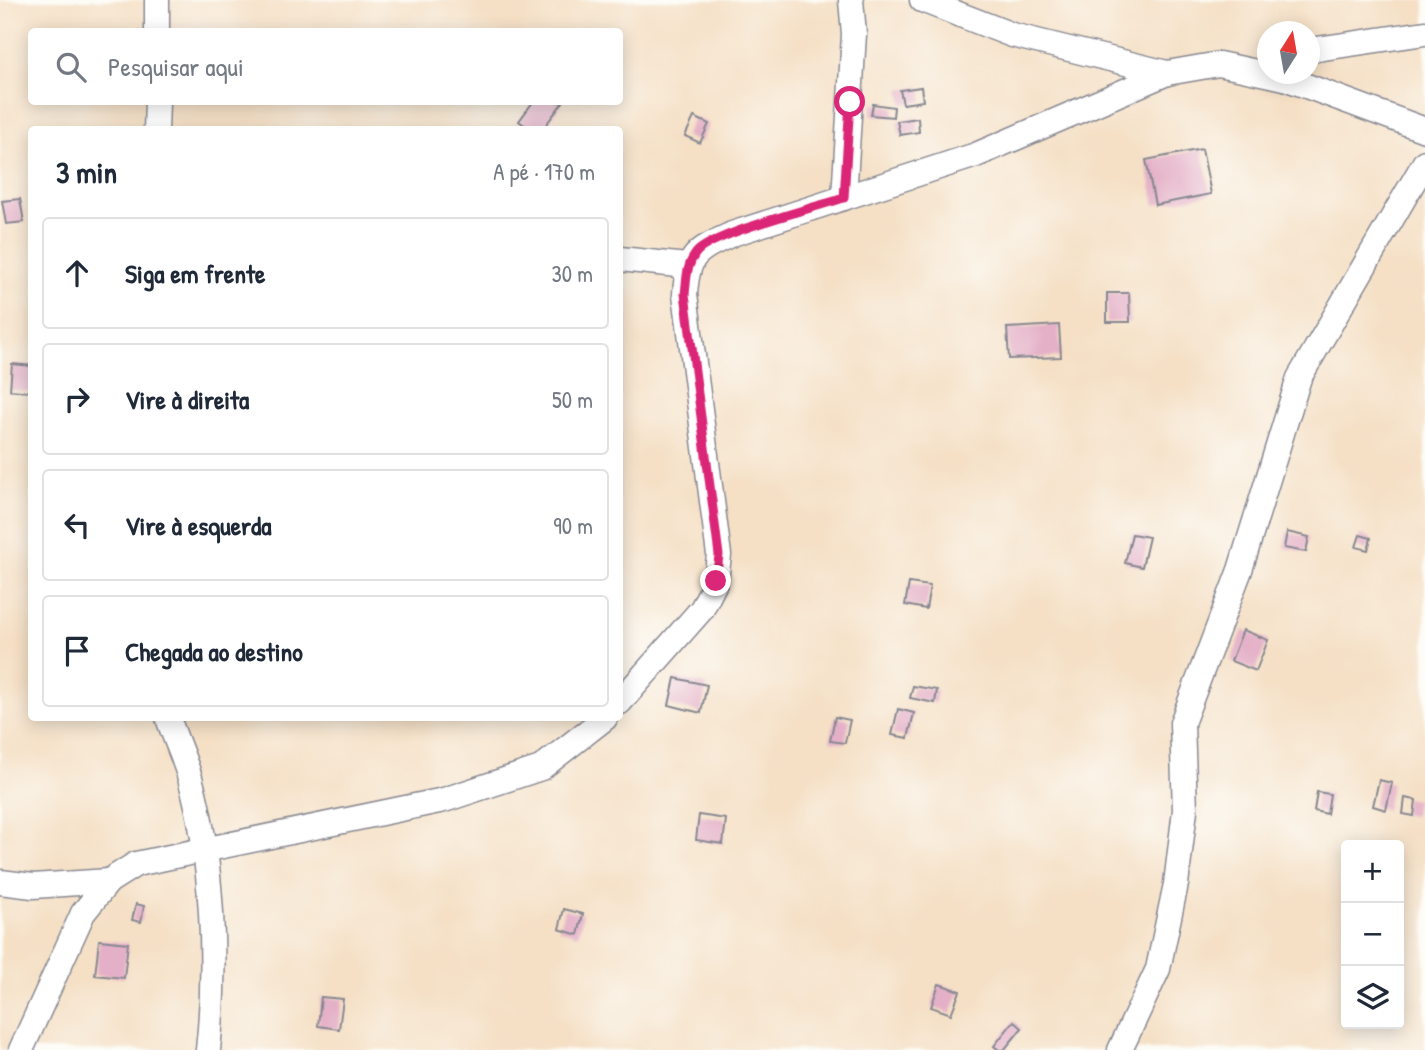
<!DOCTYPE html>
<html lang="pt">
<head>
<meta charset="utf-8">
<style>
  :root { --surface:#fff; --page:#f6f6f7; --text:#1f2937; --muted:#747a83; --line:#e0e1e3 }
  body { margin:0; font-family:"Patrick Hand",sans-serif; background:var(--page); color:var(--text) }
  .controls { position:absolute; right:21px; bottom:21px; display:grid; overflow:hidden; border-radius:7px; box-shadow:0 4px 18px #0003 }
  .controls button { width:63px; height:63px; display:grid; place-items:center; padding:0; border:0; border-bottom:2px solid var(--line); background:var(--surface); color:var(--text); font:35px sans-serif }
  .compass { position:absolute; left:1257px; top:21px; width:63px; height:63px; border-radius:50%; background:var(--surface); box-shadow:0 4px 18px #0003; rotate:11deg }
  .stop { position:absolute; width:21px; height:21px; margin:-16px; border:5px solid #db2777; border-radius:50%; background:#fff }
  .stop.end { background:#db2777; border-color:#fff; box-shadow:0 2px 7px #0008 }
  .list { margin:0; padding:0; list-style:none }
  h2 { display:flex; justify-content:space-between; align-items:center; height:91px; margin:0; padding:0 28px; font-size:30px }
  h2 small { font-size:23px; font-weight:400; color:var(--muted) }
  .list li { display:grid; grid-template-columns:46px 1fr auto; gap:21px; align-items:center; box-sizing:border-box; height:112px; margin:0 14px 14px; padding:0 14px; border:2px solid var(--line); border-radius:7px }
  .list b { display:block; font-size:26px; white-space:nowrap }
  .list em { font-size:23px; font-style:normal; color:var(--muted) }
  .icon { flex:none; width:38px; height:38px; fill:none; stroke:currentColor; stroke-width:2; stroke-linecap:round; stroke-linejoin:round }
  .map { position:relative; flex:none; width:1425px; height:1050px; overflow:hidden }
  .search { position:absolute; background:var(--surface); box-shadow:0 4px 18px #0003; left:28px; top:28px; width:595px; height:77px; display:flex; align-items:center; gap:18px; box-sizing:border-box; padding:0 24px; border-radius:7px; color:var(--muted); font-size:26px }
  .panel { position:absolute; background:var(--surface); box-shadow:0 4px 18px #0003; left:28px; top:126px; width:595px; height:595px; border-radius:7px }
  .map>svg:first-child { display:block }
  .building { fill:#e4b0c7 }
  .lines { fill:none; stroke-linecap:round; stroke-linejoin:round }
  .street-casing { stroke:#888892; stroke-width:27 }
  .street { stroke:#fff; stroke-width:24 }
  .route { stroke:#db2777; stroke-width:9 }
</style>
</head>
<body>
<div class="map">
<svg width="1425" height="1050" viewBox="0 0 1425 1050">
  <rect width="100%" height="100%" fill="#fdfcf7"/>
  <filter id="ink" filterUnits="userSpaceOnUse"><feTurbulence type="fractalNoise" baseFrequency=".0143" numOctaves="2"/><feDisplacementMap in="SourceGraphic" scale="14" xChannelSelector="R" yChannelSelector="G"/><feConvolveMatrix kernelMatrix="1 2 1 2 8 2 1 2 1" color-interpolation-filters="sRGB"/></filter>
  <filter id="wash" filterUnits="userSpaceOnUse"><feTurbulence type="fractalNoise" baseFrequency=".00686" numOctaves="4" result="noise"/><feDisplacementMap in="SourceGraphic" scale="28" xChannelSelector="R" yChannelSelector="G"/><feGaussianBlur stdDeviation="1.57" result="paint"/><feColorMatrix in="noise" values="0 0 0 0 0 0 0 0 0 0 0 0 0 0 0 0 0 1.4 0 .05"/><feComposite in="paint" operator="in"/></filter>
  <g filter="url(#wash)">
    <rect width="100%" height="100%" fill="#f5e0c6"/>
    <g id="blocks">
      <!-- building -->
      <g class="building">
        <polygon points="921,87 923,101 903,104 900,90"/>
        <polygon points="533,102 563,102 542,130 531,130 519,121"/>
        <polygon points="873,104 894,107 893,117 871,115"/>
        <polygon points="694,117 709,124 700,143 685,136"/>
        <polygon points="918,118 919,132 900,135 897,121"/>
        <polygon points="1202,149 1211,194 1155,205 1146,160"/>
        <polygon points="20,199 24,222 6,224 2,201"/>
        <polygon points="1107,293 1129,293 1130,322 1107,322"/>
        <polygon points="1059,325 1061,357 1009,359 1007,328"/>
        <polygon points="12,364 32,366 32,392 10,390"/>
        <polygon points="1287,532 1309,537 1306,552 1284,548"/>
        <polygon points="1132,534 1149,537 1142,567 1125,563"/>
        <polygon points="1360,535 1371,538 1368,550 1356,547"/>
        <polygon points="909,583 930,586 926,609 905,605"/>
        <polygon points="1243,630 1268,640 1256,671 1231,661"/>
        <polygon points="675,678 707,685 701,713 669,705"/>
        <polygon points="913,686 937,690 935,703 910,698"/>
        <polygon points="898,709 914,713 908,738 892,735"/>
        <polygon points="835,717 850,720 845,743 830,741"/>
        <polygon points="1379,780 1392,783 1386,810 1373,806"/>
        <polygon points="1317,792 1330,794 1327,814 1314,811"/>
        <polygon points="1405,798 1416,800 1414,816 1403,814"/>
        <polygon points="699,815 726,819 723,844 696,840"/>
        <polygon points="136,904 144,906 141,922 132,920"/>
        <polygon points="564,909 583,914 578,935 559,929"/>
        <polygon points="99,940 128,943 124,978 95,975"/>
        <polygon points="939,984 960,991 951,1014 931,1007"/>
        <polygon points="321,997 343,999 339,1029 318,1026"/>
        <polygon points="1014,1021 1022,1028 1004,1050 999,1050 994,1046"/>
      </g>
    </g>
  </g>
  <g filter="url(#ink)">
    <use href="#blocks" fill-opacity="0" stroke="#888892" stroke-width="2"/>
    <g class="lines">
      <!-- street casing -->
      <g class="street-casing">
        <g id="street">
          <polyline points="157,0 157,32"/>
          <polyline points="922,0 1012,35 1167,73"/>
          <polyline points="1310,50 1425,33"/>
          <polyline points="156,130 157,102"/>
          <polyline points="844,198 854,34 851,0"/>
          <polyline points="620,259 687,266"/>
          <path d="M620 702 702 609 716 581 719 555 685 294C688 253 696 251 732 234L976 155 1167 73 1219 64 1285 78 1425 130"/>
          <path d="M168 718C175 738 184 758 190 778 213 858 217 967 208 1050"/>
          <polyline points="0,882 33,886 109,881"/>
          <polyline points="21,1050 83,913 109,881 136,864 444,800 541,768 605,718"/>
          <polyline points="1120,1050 1158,969 1176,884 1185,810 1182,723 1240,570 1299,378 1425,162"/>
        </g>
      </g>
      <!-- street -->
      <use href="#street" class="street"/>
    </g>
  </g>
  <g class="lines" filter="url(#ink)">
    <!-- route -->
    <path class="route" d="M716 581 719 555 685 294C687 278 686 266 696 253 711 234 816 207 844 198L850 102"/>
  </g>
</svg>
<div class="controls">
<button>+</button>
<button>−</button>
<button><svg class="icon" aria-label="layers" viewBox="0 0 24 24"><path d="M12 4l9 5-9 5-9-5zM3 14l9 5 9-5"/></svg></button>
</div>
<svg class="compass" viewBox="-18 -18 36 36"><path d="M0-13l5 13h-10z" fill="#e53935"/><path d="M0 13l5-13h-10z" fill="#747a83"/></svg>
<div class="stop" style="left:850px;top:102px"></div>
<div class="stop end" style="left:716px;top:581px"></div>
<div class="search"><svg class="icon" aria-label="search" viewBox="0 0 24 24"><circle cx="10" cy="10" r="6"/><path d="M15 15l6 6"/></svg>Pesquisar aqui</div>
<section class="panel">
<h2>3 min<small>A pé · 170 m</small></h2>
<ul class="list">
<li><svg class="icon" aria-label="ahead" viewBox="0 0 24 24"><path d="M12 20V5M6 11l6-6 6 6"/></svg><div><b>Siga em frente</b></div><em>30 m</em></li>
<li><svg class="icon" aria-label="right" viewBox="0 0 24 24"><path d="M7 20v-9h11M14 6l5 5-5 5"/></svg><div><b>Vire à direita</b></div><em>50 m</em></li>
<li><svg class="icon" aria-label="left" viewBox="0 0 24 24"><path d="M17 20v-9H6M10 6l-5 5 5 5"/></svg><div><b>Vire à esquerda</b></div><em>90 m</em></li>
<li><svg class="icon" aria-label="arrive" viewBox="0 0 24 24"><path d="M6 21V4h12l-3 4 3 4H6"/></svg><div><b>Chegada ao destino</b></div></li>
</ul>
</section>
</div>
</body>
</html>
